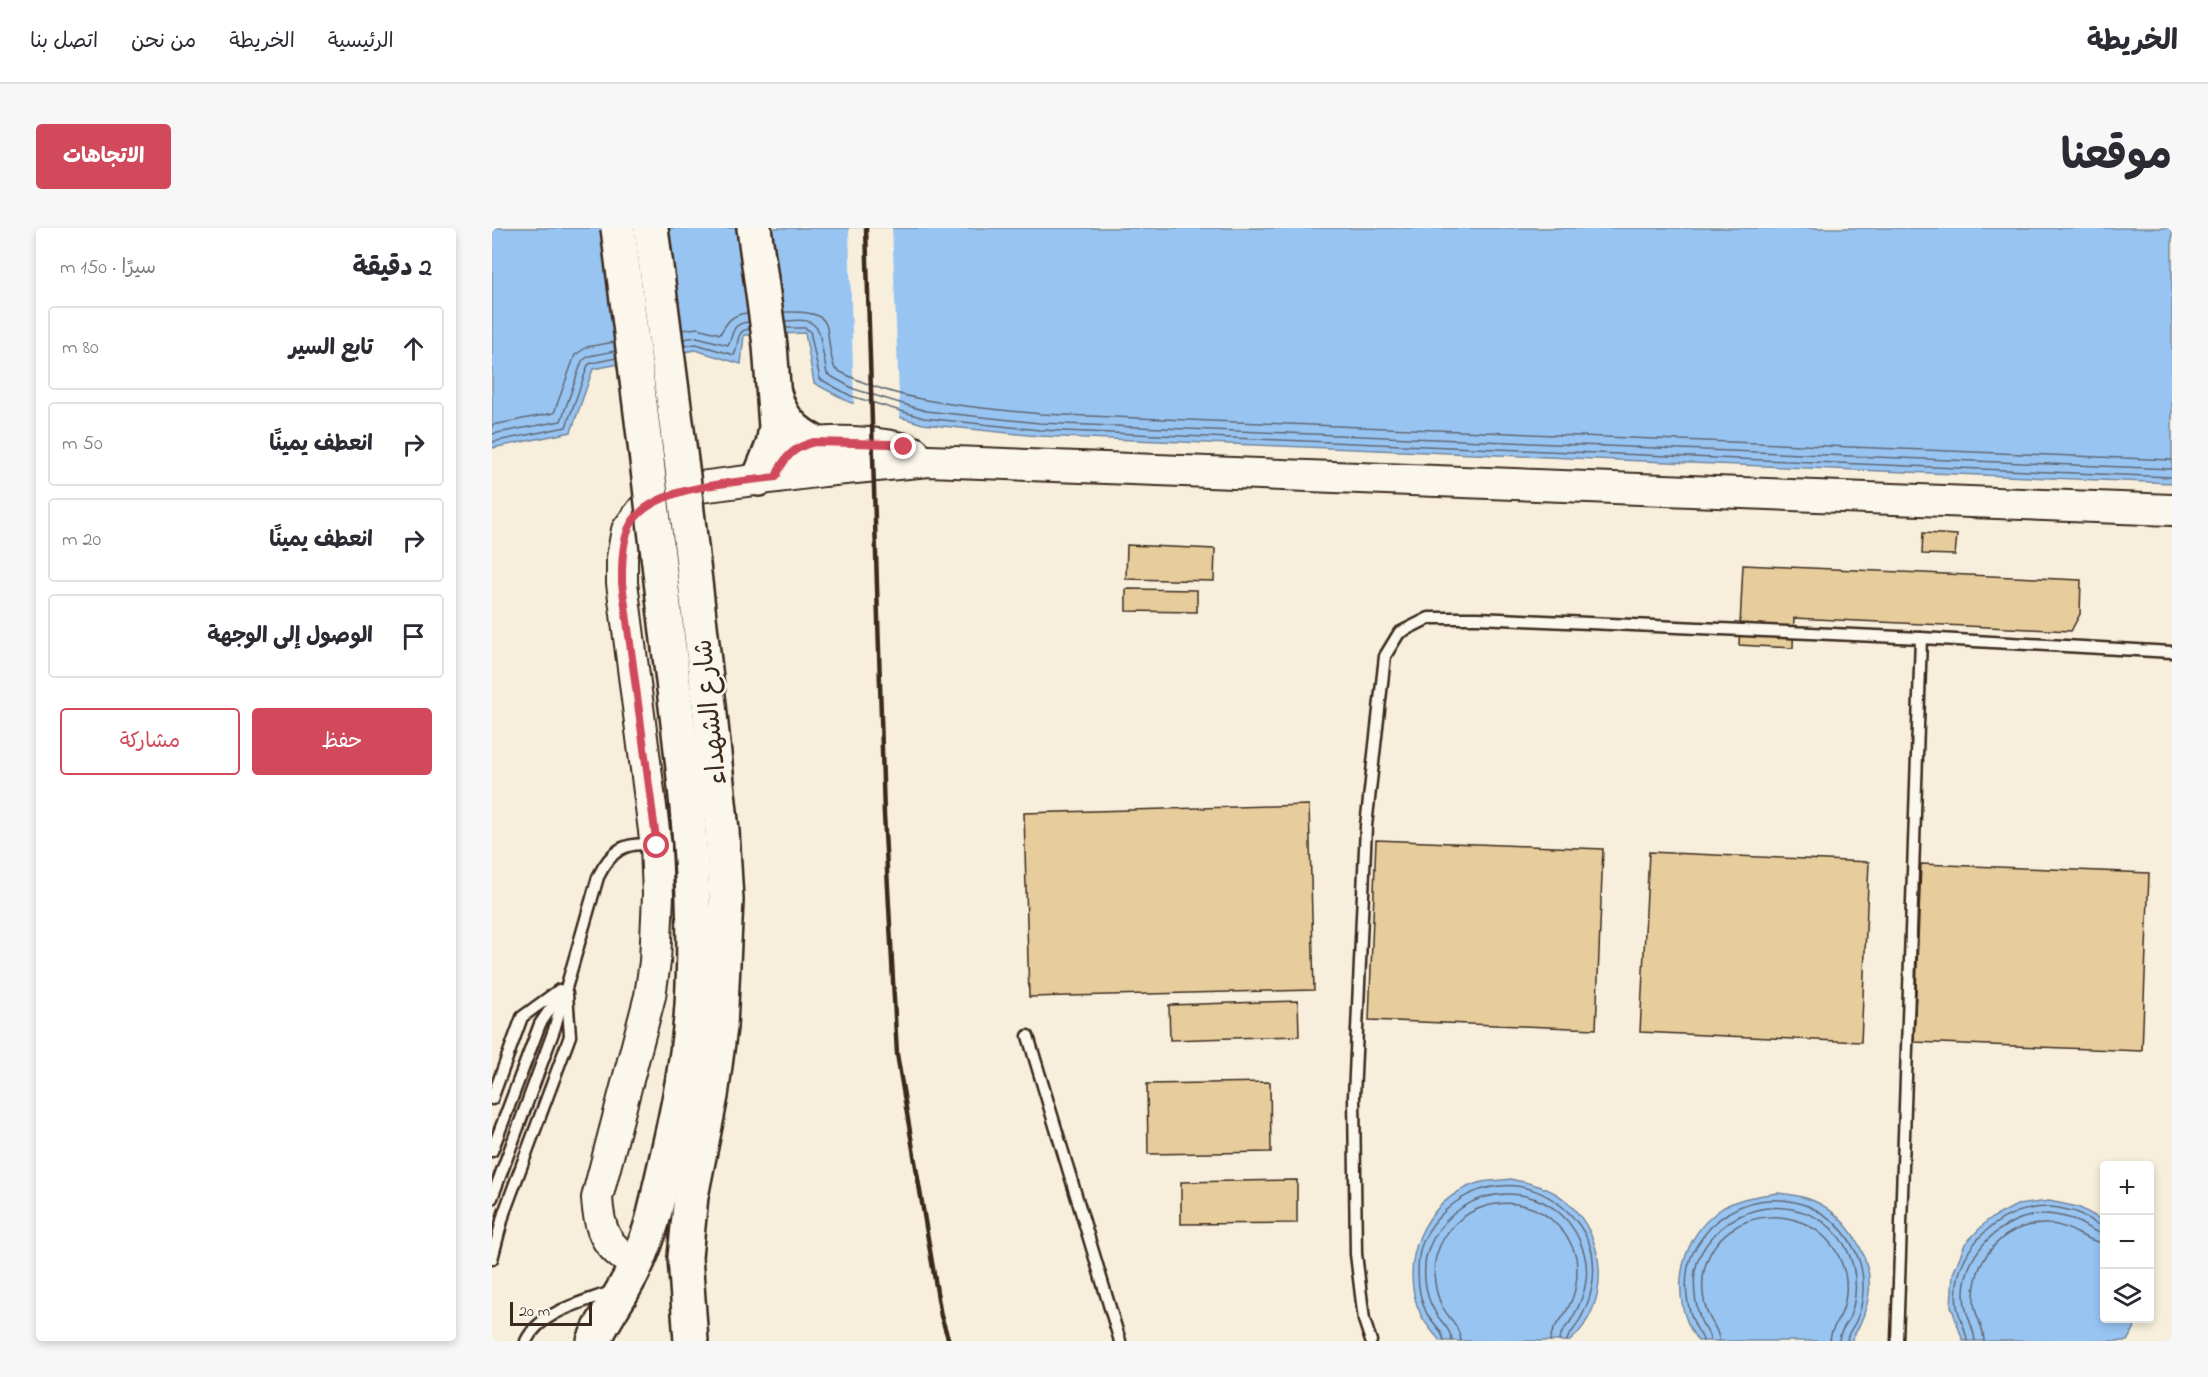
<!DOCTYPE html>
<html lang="ar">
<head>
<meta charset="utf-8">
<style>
  :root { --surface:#fff; --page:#f7f7f7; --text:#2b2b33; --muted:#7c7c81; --line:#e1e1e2; --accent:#d1495b }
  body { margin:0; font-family:"Indie Flower","Playpen Sans Arabic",sans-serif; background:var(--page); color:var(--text); direction:rtl }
  .controls { position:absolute; right:18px; bottom:18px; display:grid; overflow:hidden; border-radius:6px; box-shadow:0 3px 9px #0003 }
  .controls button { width:54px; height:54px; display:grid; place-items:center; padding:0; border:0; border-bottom:2px solid var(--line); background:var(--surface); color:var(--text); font:30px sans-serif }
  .scale { position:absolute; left:18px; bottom:15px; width:82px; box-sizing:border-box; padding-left:6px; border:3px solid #3b2a1e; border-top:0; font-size:16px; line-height:21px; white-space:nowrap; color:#3b2a1e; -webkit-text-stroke:4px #fbf7ec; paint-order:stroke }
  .stop { position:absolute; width:18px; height:18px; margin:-14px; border:4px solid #d1495b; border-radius:50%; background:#fff }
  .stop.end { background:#d1495b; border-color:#fff; box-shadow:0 2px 6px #0008 }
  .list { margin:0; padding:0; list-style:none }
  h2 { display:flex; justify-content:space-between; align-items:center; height:78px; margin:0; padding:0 24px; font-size:26px }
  h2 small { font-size:20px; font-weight:400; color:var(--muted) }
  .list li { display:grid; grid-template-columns:39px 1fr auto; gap:18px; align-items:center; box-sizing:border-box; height:84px; margin:0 12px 12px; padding:0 12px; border:2px solid var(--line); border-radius:6px }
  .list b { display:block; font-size:22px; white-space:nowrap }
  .list em { font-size:20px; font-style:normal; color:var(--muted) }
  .actions { display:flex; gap:12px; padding:18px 24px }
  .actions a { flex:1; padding:14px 0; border:2px solid var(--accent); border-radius:6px; text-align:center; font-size:21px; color:var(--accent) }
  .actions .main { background:var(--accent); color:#fff }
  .icon { flex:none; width:33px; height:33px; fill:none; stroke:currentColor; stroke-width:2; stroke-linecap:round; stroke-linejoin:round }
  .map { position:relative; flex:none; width:1680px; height:1113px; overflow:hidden; direction:ltr; border-radius:6px }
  header { display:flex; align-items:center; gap:36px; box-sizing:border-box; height:84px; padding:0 30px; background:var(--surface); border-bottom:2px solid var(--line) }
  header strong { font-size:28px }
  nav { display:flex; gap:33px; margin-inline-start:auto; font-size:21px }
  .intro { display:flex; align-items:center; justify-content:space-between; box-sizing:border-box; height:144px; padding:0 36px }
  h1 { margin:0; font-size:42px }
  .button { padding:15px 27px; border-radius:6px; background:var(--accent); color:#fff; font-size:21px; font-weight:700 }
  main { display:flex; gap:36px; padding:0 36px }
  aside { flex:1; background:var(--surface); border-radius:6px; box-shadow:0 3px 9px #0003 }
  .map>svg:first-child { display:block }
  .water { fill:#98c4f2; stroke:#73869d; stroke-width:1.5 }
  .pier { fill:#f7efdc }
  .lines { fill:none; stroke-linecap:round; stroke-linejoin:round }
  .shore { stroke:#606873; stroke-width:1.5 }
  .building { fill:#e7cd9c; stroke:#3b2a1e; stroke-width:1.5 }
  .service-casing { stroke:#3b2a1e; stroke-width:15 }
  .secondary-casing { stroke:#3b2a1e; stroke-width:34 }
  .trunk-casing { stroke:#3b2a1e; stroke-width:38 }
  .service { stroke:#fbf7ec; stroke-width:10 }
  .secondary { stroke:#fbf7ec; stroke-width:30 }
  .trunk { stroke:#fbf7ec; stroke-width:33 }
  .rail { stroke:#3b2a1e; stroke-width:4.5 }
  .trunk-bridge-casing { stroke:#3b2a1e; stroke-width:38; stroke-linecap:butt }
  .trunk-bridge { stroke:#fbf7ec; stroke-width:33 }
  .route { stroke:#d1495b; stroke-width:8 }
  .labels { text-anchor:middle; stroke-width:4.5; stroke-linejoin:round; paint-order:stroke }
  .street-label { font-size:26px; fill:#3b2a1e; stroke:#fbf7ec }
</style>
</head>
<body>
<header>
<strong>الخريطة</strong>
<nav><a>الرئيسية</a><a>الخريطة</a><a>من نحن</a><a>اتصل بنا</a></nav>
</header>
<div class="intro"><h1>موقعنا</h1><a class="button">الاتجاهات</a></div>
<main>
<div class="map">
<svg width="1680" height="1113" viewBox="0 0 1680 1113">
  <rect width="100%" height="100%" fill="#f7efdc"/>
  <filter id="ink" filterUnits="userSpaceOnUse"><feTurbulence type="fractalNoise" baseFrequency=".0167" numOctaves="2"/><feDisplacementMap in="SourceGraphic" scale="12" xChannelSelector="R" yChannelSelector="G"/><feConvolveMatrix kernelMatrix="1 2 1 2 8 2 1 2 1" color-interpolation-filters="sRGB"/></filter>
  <g filter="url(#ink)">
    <!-- water -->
    <g class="water">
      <polygon points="0,0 1680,0 1680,255 546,208 431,196 357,174 322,155 313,105 252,107 249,136 203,122 101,141 79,204 0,220"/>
      <path d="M1018 951C1038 955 1058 959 1074 973 1115 1008 1120 1076 1078 1113H948C942 1105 933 1096 929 1087 905 1036 931 972 986 955 996 952 1008 953 1018 951Z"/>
      <path d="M1286 965C1295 966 1305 967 1314 970 1352 982 1381 1026 1377 1065 1375 1083 1368 1098 1359 1113H1206C1177 1074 1185 1014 1225 984 1243 970 1265 968 1286 965Z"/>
      <polygon points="1557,973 1586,979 1612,993 1612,1090 1644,1091 1642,1101 1635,1113 1471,1113 1459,1078 1461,1046 1473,1016 1496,992 1525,977"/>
    </g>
    <!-- pier -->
    <polygon class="pier" points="357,0 400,0 408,192 362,178"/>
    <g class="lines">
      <!-- shore -->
      <g class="shore">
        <path d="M292 84C351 82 328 101 343 141 407 176 477 178 548 186L1680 232"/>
        <path d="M293 93C307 92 320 89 327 104L335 146 362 161 434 183 547 195 1680 241"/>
        <polyline points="294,100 313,100 318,103 328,151 359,168 432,190 547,202 1680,249"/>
        <path d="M190 102 206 100 228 106C235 94 240 86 255 85"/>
        <path d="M191 111 205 109 236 117C242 106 239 95 257 94"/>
        <path d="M192 118 204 116 242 127C248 117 242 102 258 101"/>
        <polyline points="0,197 62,185 83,127 95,119 122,114"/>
        <polyline points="0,206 69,193 90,133 97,128 123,123"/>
        <polyline points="0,214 74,199 96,137 100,135 124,130"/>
        <path d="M952 1113C951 1103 941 1095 935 1086 926 1069 925 1047 927 1028 929 1014 938 998 948 988 985 948 1043 947 1080 988 1089 998 1097 1012 1100 1024 1105 1052 1099 1075 1084 1098 1081 1104 1076 1106 1075 1113"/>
        <path d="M960 1113C959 1100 947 1093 942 1082 933 1067 931 1045 934 1029 937 1016 945 1002 954 993 997 947 1075 961 1092 1025 1099 1049 1091 1073 1078 1094 1073 1101 1068 1104 1067 1113"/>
        <path d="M969 1113C968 1098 956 1090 950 1078 943 1064 940 1044 944 1029 958 974 1029 957 1066 998 1074 1006 1081 1018 1084 1029 1087 1051 1083 1072 1070 1090 1064 1098 1059 1102 1058 1113"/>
        <path d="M1211 1113C1210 1106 1205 1103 1203 1097 1195 1080 1192 1058 1196 1039 1199 1025 1208 1011 1218 1000 1265 950 1347 969 1368 1035 1373 1052 1372 1077 1364 1093 1361 1100 1355 1105 1355 1113"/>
        <path d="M1218 1113C1218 1104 1212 1100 1209 1093 1203 1076 1201 1060 1203 1043 1205 1030 1214 1016 1222 1007 1264 961 1345 974 1361 1038 1365 1054 1364 1073 1358 1088 1355 1097 1347 1103 1347 1113"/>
        <path d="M1227 1113C1227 1104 1223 1100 1219 1092 1211 1079 1209 1058 1212 1043 1228 972 1329 971 1351 1039 1356 1052 1355 1070 1350 1084 1346 1094 1338 1101 1338 1113"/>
        <path d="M1475 1113C1474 1101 1467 1090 1465 1078 1458 1025 1504 978 1557 979 1565 979 1576 982 1584 984 1594 988 1602 997 1612 998"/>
        <path d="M1483 1113C1482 1101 1475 1089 1473 1077 1465 1029 1509 986 1556 986 1564 987 1576 989 1583 992 1593 997 1601 1005 1612 1006"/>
        <path d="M1492 1113C1492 1099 1482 1087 1482 1073 1481 1030 1512 994 1556 996 1578 996 1593 1014 1612 1015"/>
      </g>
    </g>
    <!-- building -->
    <g class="building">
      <polygon points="1431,305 1465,307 1463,327 1430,326"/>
      <polygon points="635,317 723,321 722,353 634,351"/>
      <polygon points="1251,337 1589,352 1588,386 1579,403 1302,390 1301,420 1247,417"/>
      <polygon points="634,361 705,362 705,384 634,383"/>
      <polygon points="817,577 822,762 537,769 532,585"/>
      <polygon points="884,612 1111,621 1104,801 877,792"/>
      <polygon points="1157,624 1377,634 1369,814 1148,804"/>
      <polygon points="1429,636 1657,645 1650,823 1422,814"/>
      <polygon points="806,773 807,808 678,812 677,777"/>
      <polygon points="778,854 779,924 656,926 655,856"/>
      <polygon points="805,952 805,995 689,996 689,954"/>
    </g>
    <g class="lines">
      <!-- service casing -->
      <g class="service-casing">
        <g id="service">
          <polyline points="536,808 628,1113"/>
          <polyline points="0,871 30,789 67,762"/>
          <polyline points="0,923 48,796 69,765"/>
          <path d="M0 970 62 802 106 649C119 623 132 613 161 617"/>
          <polyline points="0,1031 12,985 78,808 75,766"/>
          <path d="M34 1113C49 1083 90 1075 119 1064"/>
          <polyline points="879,1113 872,1092 864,1026 862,869 874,598 893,428 907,405 937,390 986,390 1429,410 1680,424"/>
          <polyline points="1405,1113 1429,410"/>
        </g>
      </g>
      <!-- secondary casing -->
      <g class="secondary-casing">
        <g id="secondary">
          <path d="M284 249C288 239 293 229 302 222 322 208 400 214 422 224"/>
          <path d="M143 1036C114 1019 107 1003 105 970L158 768 163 734 166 667 164 618 130 355V330L135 302 151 281 175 267 208 259 332 243 437 233 1680 282"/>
        </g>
      </g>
      <!-- trunk casing -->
      <g class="trunk-casing">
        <g id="trunk">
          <polyline points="262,0 278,117 284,199 281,217 267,251"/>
          <path d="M283 168C289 190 302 204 322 214"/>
          <polyline points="199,968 193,1029 199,1113"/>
          <path d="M102 1113C110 1094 122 1078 132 1060 150 1030 162 993 168 959"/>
        </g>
      </g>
      <!-- service -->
      <use href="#service" class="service"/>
      <!-- secondary -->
      <use href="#secondary" class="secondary"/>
      <!-- trunk -->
      <use href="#trunk" class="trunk"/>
      <!-- rail -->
      <polyline class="rail" points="374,0 392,586 405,826 449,1088 457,1113"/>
      <!-- trunk-bridge casing -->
      <g class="trunk-bridge-casing">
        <g id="trunk-bridge">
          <path d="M126 0C143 132 159 263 174 395 189 522 208 649 200 777 196 838 182 899 168 959"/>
          <polyline points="159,0 191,248 217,477 230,603 234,672 228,799 219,868 199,968"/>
        </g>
      </g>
      <!-- trunk-bridge -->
      <use href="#trunk-bridge" class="trunk-bridge"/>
    </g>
  </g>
  <g class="lines" filter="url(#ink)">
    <!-- route -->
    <path class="route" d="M165 618 130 355C130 338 130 321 135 305 149 257 243 255 284 249 291 230 302 219 322 214L398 216 412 219"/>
  </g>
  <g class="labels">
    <!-- street labels -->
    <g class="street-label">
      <text transform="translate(217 484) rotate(-96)" y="9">شارع الشهداء</text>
    </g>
  </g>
</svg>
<div class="controls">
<button>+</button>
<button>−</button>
<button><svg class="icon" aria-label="layers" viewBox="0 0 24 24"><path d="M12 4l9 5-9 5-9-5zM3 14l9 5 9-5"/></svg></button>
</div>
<div class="scale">20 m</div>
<div class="stop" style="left:165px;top:618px"></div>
<div class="stop end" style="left:412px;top:219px"></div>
</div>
<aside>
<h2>2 دقيقة<small>سيرًا · 150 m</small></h2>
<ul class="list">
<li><svg class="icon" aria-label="ahead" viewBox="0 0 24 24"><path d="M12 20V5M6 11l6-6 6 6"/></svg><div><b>تابع السير</b></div><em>80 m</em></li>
<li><svg class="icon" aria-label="right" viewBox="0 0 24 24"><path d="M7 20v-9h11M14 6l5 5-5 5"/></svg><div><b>انعطف يمينًا</b></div><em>50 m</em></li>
<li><svg class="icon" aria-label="right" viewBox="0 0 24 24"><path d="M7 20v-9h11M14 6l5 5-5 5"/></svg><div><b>انعطف يمينًا</b></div><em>20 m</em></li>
<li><svg class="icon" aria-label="arrive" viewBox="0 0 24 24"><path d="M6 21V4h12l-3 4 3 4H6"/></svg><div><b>الوصول إلى الوجهة</b></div></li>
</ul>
<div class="actions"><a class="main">حفظ</a><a>مشاركة</a></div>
</aside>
</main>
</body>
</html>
